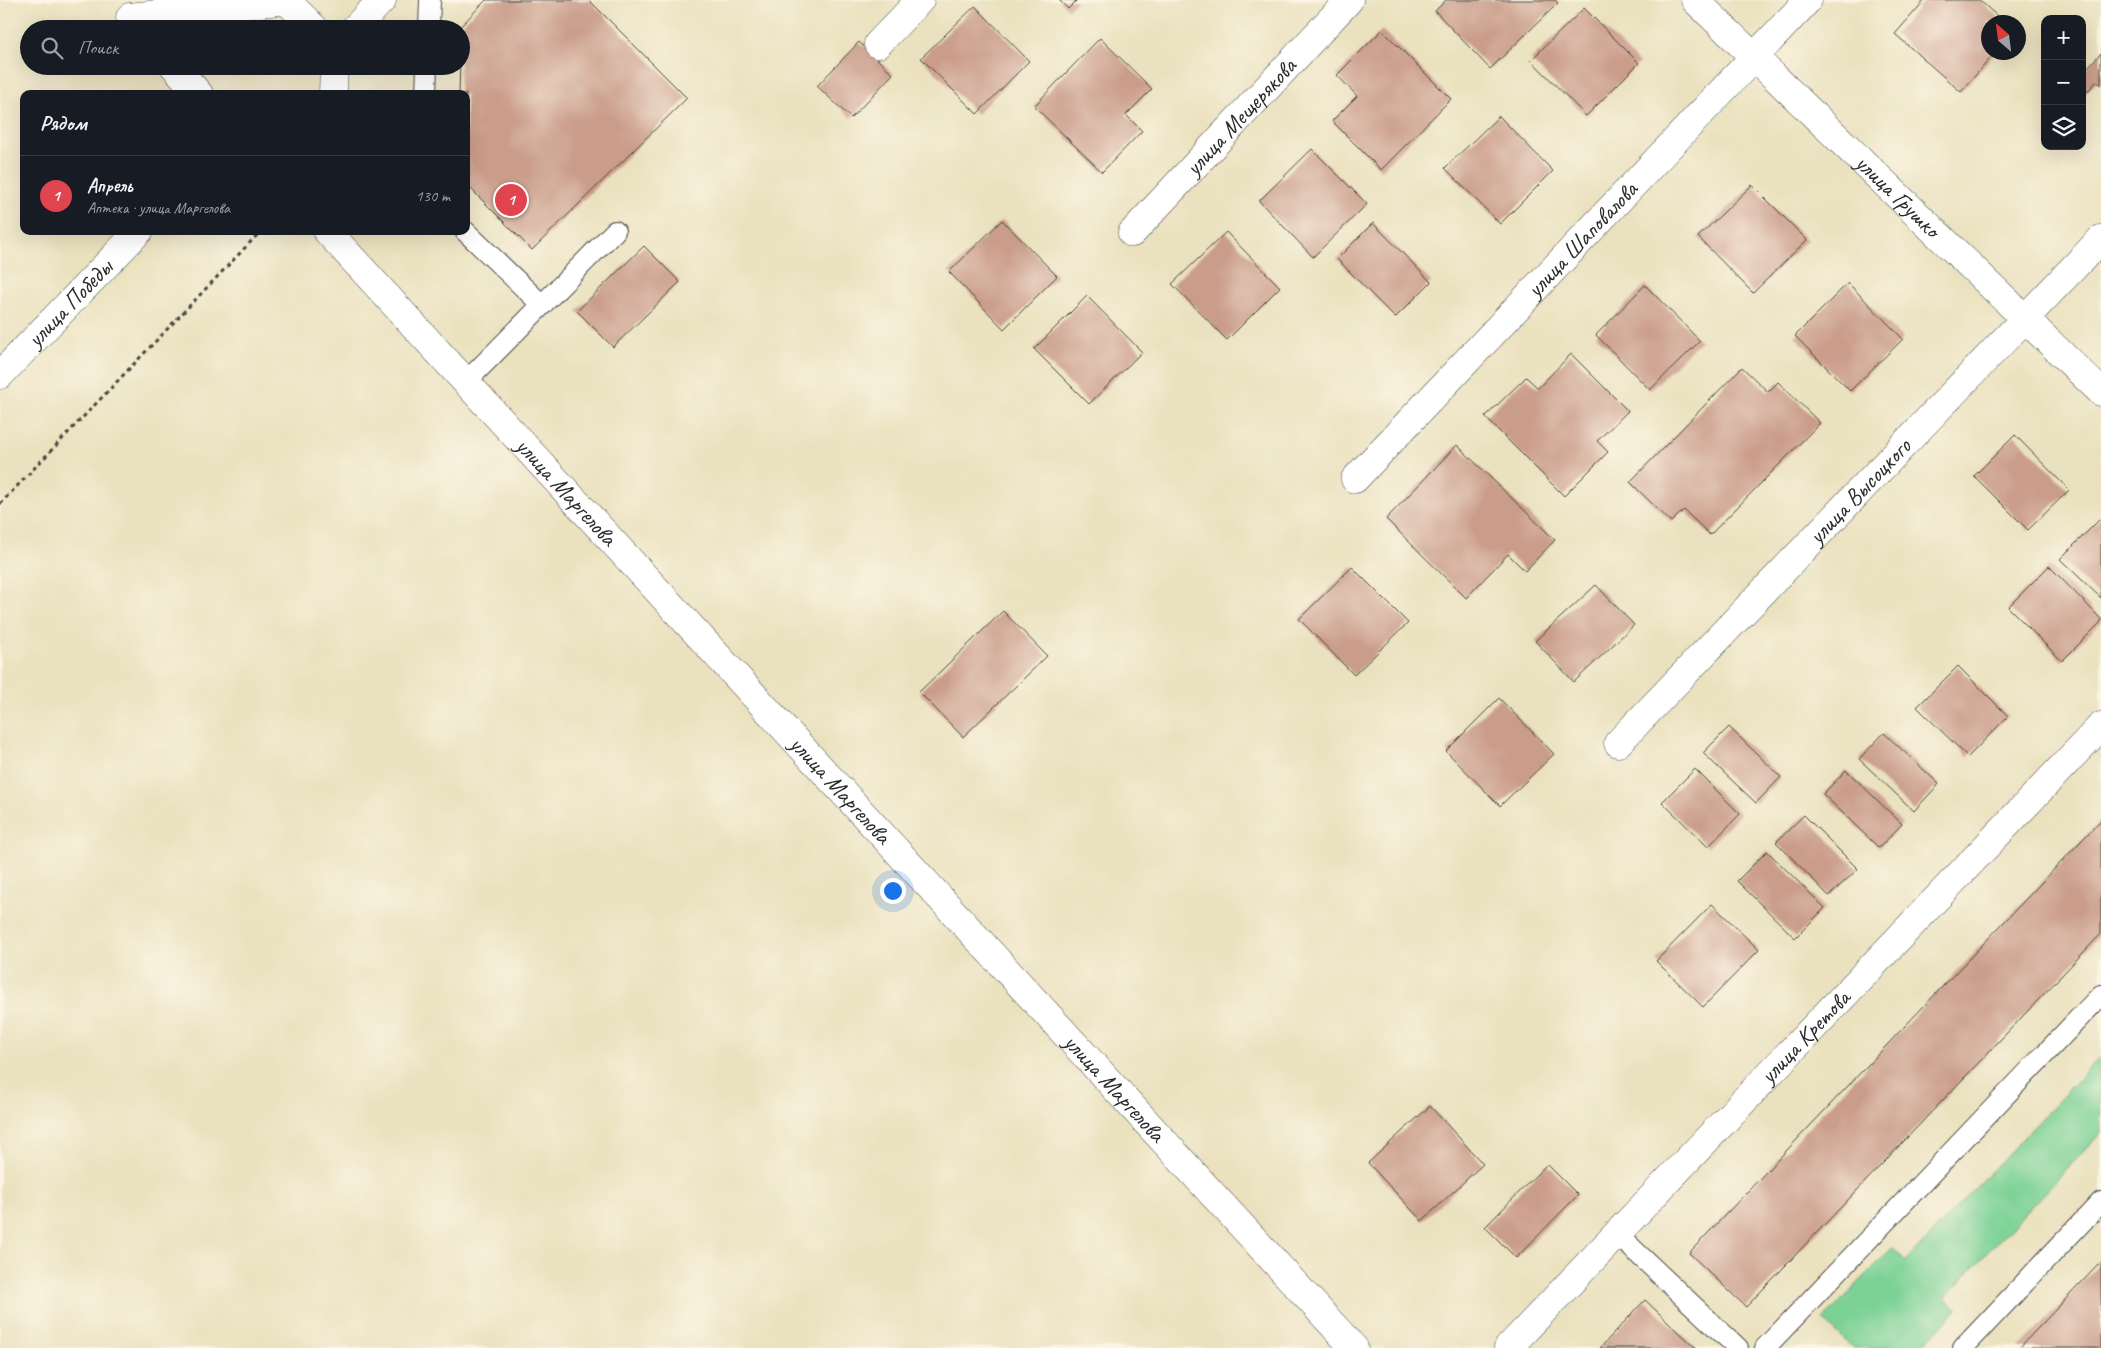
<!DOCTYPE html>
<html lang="ru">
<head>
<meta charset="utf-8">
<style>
  :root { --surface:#171b24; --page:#20242c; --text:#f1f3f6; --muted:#9ea1a6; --line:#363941; --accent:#d1495b }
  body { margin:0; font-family:Caveat,sans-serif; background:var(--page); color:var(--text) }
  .controls { position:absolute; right:15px; top:15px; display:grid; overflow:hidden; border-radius:10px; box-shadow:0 5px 20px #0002 }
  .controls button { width:45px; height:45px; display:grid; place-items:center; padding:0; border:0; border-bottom:1px solid var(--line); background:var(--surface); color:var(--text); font:25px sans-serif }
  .compass { position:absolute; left:1981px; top:15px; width:45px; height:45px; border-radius:50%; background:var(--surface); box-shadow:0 5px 20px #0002; rotate:332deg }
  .you { position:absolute; left:892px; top:890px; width:18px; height:18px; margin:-12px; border:4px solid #fff; border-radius:50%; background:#1a73e8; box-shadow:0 0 0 8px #1a73e833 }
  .badge { display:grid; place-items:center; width:32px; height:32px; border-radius:50%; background:var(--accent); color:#fff; font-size:16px; font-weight:700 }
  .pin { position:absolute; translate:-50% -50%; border:2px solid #fff; box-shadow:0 1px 5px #0006 }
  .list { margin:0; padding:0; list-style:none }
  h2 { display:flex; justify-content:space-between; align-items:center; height:65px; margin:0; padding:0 20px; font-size:21px }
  h2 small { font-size:16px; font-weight:400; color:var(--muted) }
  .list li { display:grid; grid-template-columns:32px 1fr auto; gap:15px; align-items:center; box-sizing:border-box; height:80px; padding:0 20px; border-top:1px solid var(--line) }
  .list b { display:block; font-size:19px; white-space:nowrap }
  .list p { margin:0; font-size:16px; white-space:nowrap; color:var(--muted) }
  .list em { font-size:16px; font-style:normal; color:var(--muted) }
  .icon { flex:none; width:28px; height:28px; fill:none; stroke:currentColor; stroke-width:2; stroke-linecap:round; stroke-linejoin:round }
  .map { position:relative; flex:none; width:2101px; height:1348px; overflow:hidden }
  .search { position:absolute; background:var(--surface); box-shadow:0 5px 20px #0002; left:20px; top:20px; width:450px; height:55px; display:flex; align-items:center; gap:12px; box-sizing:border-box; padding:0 18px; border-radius:28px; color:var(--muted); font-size:19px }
  .panel { position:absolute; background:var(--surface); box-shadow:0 5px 20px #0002; left:20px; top:90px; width:450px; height:145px; border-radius:10px }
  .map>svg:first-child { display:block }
  .green { fill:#7bd296; stroke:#537e60 }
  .building { fill:#ca9c8a }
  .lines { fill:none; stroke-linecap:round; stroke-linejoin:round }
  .lane-casing { stroke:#484641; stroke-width:22 }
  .street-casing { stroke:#484641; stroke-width:29 }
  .secondary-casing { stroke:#484641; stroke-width:29 }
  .path { stroke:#484641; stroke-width:3; stroke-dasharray:4 4; stroke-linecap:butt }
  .lane { stroke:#fff; stroke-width:20 }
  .street { stroke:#fff; stroke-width:28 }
  .secondary { stroke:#fff; stroke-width:28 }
  .labels { text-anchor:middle; stroke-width:5; stroke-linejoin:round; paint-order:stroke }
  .street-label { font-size:24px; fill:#2b2b2b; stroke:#fcf5e5 }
</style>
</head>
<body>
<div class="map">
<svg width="2101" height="1348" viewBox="0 0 2101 1348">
  <rect width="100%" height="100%" fill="#fcf5e5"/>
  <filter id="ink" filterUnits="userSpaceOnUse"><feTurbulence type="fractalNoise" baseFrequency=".02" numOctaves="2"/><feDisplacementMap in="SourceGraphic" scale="10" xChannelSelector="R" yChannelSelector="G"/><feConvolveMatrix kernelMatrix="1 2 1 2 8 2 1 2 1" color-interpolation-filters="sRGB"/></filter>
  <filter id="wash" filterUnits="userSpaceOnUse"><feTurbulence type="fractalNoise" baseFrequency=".0096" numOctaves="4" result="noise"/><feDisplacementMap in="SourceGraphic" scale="20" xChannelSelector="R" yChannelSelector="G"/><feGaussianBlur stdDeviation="1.12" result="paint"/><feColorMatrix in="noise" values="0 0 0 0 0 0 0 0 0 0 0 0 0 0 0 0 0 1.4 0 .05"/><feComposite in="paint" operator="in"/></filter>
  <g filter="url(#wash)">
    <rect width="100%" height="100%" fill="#eae1be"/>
    <!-- green -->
    <polygon class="green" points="2099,1058 2101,1133 1945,1297 1957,1309 1921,1348 1853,1348 1823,1320 1892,1248 1906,1261"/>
    <g id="blocks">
      <!-- building -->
      <g class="building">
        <polygon points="486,0 589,0 687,98 532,250 466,184 466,94 459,94 461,29 458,29"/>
        <polygon points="1059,0 1077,0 1068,9"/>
        <polygon points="1446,0 1555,0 1558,3 1490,69 1435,11"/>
        <polygon points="1925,0 1979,0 2004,22 1988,22 1988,52 1996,52 1961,92 1895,34"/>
        <polygon points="975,6 1029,61 977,114 921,58"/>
        <polygon points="1584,8 1639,63 1586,116 1531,60"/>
        <polygon points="1382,30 1451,99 1381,170 1332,121 1357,96 1337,75"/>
        <polygon points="1100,38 1152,89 1126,115 1142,131 1102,172 1034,106"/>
        <polygon points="859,42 893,74 851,118 817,86"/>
        <polygon points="2101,53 2101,85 2097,81 2086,93 2082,90 2082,64 2087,68"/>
        <polygon points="1499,116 1553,171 1500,224 1445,168"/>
        <polygon points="1312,149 1367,204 1313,257 1259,201"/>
        <polygon points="1752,185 1807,240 1753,293 1698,237"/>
        <polygon points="1002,220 1057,276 1004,329 949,272"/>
        <polygon points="1373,223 1431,282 1395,318 1337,259"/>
        <polygon points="1226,232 1280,287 1227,340 1172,284"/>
        <polygon points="644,246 680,282 613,347 577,311"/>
        <polygon points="1848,283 1903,339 1850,391 1795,336"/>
        <polygon points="1645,285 1700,341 1650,390 1596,335"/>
        <polygon points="1087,296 1142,352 1089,404 1034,349"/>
        <polygon points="1571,354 1628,411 1597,441 1608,452 1564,496 1485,417 1526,377 1538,388"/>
        <polygon points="1742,367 1768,392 1778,382 1820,423 1710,535 1684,510 1671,522 1630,482"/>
        <polygon points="2015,435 2069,490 2028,530 1974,476"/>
        <polygon points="1457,445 1555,540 1525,571 1508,554 1466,598 1386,519"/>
        <polygon points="2101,518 2101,598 2060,559"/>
        <polygon points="2049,566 2101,619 2101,622 2062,661 2008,607"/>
        <polygon points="1352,567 1408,623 1354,675 1299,619"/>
        <polygon points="1596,585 1634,625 1574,682 1535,641"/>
        <polygon points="1003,611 1047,656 963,737 919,692"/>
        <polygon points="1958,666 2008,716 1968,757 1917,707"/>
        <polygon points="1499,698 1554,754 1500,806 1446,751"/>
        <polygon points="1729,727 1781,777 1756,803 1703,753"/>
        <polygon points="1884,733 1939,784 1914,811 1859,759"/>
        <polygon points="1695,769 1740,814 1708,847 1662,802"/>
        <polygon points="1846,770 1902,824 1879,848 1823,794"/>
        <polygon points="1804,815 1858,869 1829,896 1776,842"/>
        <polygon points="2101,820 2101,934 1746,1307 1689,1253"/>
        <polygon points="1767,851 1825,908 1795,938 1737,881"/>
        <polygon points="1712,904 1759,950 1703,1007 1656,961"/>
        <polygon points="1430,1106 1483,1164 1422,1221 1368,1163"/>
        <polygon points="1547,1164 1578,1195 1516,1258 1485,1227"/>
        <polygon points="2101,1262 2101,1348 2019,1348"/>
        <polygon points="1645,1300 1696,1348 1600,1348"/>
      </g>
    </g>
  </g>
  <g filter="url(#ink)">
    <use href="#blocks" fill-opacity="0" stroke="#484641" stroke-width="1"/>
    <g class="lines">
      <!-- lane casing -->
      <g class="lane-casing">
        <g id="lane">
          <polyline points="429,29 430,0"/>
          <polyline points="426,94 427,66"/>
          <polyline points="465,231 542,305"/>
          <polyline points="466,382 615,231"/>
          <polyline points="1617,1234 1738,1348"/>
          <polyline points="1765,1348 2101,995"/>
          <polyline points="1963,1348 2101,1202"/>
        </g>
      </g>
      <!-- street casing -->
      <g class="street-casing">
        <g id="street">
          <path id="s1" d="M1695 0 2101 392"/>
          <polyline points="878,44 920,0"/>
          <path id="s2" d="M1132 233 1349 0"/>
          <path id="s3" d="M0 375 139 231"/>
          <path id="s4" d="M1355 479 1808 0"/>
          <path id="s5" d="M1618 743 2101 239"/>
          <path id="s6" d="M1508 1348 2101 726"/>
        </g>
      </g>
      <!-- secondary casing -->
      <g class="secondary-casing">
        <g id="secondary">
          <polyline points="287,1 315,29"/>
          <polyline points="130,17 288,0"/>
          <polyline points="354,29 382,0"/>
          <polyline points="174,66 199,94"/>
          <polyline points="333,94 334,66"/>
          <path id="s7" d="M327 231 1354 1348"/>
        </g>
      </g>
      <!-- path -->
      <polyline class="path" points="0,504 261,231"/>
      <!-- lane -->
      <use href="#lane" class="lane"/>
      <!-- street -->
      <use href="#street" class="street"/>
      <!-- secondary -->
      <use href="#secondary" class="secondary"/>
    </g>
  </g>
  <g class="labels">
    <!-- street labels -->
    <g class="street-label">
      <text dy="8" stroke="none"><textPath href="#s2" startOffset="159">улица Мещерякова</textPath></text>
      <text dy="8" stroke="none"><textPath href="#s1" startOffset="282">улица Грушко</textPath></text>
      <text dy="8" stroke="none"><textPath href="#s4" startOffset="330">улица Шаповалова</textPath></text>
      <text dy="8" stroke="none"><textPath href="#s3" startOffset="100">улица Победы</textPath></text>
      <text dy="8" stroke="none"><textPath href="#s7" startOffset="354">улица Маргелова</textPath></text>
      <text dy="8" stroke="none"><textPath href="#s5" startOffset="349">улица Высоцкого</textPath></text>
      <text dy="8" stroke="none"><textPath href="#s7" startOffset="759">улица Маргелова</textPath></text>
      <text dy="8" stroke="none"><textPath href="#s6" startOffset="430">улица Кретова</textPath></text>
      <text dy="8" stroke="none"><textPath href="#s7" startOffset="1164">улица Маргелова</textPath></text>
    </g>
  </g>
</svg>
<div class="controls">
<button>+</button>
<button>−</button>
<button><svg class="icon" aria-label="layers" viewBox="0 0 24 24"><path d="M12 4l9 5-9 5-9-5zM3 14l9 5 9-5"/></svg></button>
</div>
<svg class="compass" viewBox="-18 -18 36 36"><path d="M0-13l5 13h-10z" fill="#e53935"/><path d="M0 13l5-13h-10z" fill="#9ea1a6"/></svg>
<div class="you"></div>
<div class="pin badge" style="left:511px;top:200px;background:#e0444e">1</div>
<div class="search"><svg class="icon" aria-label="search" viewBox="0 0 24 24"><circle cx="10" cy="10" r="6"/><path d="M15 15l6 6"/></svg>Поиск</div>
<section class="panel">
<h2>Рядом<small></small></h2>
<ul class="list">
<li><span class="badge" style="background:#e0444e">1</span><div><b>Апрель</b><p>Аптека · улица Маргелова</p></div><em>130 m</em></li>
</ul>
</section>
</div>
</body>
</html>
